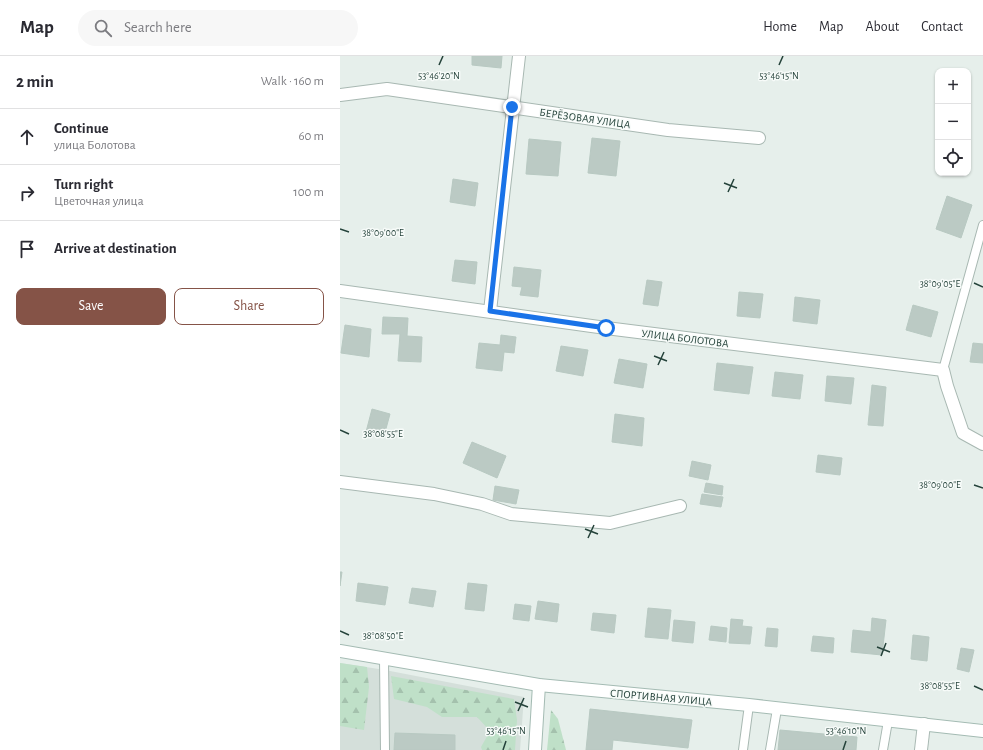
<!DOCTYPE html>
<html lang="en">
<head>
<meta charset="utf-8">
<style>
  :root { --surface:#fff; --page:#f7f7f7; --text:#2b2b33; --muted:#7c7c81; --line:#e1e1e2; --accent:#855347 }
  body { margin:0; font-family:"Alegreya Sans",sans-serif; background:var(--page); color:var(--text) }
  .controls { position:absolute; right:12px; top:12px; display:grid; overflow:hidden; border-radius:8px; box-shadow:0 1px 3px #0004 }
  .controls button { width:36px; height:36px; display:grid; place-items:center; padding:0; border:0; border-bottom:1px solid var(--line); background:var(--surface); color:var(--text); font:20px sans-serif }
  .stop { position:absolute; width:12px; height:12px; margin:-9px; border:3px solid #1a73e8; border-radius:50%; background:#fff }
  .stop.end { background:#1a73e8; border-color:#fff; box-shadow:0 1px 4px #0008 }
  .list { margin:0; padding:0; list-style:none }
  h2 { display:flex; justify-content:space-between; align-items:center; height:52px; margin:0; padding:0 16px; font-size:17px }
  h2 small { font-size:13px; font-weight:400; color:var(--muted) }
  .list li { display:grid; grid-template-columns:26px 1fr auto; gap:12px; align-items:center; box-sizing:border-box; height:56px; padding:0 16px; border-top:1px solid var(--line) }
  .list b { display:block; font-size:15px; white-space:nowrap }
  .list p { margin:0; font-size:13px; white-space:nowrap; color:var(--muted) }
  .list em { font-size:13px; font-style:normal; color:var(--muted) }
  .actions { display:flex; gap:8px; padding:12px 16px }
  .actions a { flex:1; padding:9px 0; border:1px solid var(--accent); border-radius:8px; text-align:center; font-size:14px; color:var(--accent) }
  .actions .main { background:var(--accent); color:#fff }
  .icon { flex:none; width:22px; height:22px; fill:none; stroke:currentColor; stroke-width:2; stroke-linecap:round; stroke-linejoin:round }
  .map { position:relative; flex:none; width:643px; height:694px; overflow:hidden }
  header { display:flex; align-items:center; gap:24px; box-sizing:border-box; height:56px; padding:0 20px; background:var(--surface); border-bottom:1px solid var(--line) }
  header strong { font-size:19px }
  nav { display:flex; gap:22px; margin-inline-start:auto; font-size:14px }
  .search { width:280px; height:36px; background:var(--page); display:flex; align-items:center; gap:10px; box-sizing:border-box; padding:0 14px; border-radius:22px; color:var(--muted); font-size:15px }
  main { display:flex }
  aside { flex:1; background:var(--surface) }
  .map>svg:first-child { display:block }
  .built { fill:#d4dfda }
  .forest { fill:url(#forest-firs) }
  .building { fill:#bbcac4; stroke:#b8c9c2 }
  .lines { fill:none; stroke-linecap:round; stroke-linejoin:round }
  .lane-casing { stroke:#a8b8b2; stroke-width:10 }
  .street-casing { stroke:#a8b8b2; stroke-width:14 }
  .secondary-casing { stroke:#a4bbb3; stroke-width:14 }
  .lane { stroke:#fff; stroke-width:8 }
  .street { stroke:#fff; stroke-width:12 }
  .secondary { stroke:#fff; stroke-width:12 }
  .route { stroke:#1a73e8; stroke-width:5 }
  .ticks { fill:none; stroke:#24423a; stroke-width:1.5 }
  .labels { text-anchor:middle; stroke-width:3; stroke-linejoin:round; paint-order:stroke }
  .street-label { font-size:11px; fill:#24423a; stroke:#f7fbf9 }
  .ticks-label { font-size:10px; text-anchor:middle; fill:#24423a; stroke:#f7fbf9; stroke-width:3; stroke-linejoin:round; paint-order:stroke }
</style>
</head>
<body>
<header>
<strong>Map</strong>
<div class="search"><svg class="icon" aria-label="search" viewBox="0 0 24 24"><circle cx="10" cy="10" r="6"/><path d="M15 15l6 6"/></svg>Search here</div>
<nav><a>Home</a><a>Map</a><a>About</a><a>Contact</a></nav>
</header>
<main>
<aside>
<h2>2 min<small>Walk · 160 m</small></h2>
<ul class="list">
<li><svg class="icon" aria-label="ahead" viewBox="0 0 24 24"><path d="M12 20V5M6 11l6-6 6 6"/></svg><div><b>Continue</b><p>улица Болотова</p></div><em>60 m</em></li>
<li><svg class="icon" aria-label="right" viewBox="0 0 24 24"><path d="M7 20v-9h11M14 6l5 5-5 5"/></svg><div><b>Turn right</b><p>Цветочная улица</p></div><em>100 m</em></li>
<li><svg class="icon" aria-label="arrive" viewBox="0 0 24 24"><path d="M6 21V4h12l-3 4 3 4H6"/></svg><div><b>Arrive at destination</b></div></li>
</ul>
<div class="actions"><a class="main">Save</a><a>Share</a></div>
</aside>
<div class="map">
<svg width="643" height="694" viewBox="0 0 643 694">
  <defs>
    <pattern id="forest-firs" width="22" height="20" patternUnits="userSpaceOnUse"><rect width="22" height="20" fill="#bfe0c8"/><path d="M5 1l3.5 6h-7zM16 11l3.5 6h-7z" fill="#a4c1ad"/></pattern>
  </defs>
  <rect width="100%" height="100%" fill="#e6efeb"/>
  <!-- built -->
  <polygon class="built" points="0,607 45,614 184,641 180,694 0,694"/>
  <!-- forest -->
  <g class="forest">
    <polygon points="0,607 27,611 29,631 24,674 0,670"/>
    <polygon points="51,620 174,643 177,664 175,694 142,694 141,691 150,675 137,661 102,661 87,651 54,643"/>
    <polygon points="211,654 218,663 226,694 207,694"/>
  </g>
  <!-- building -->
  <g class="building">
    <polygon points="132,0 162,0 161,12 132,9"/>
    <polygon points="252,82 280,85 276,120 248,117"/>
    <polygon points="189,83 221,86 218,120 186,118"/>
    <polygon points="113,123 138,127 135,150 110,146"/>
    <polygon points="607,140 632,149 621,182 596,173"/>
    <polygon points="115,204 137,206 135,228 112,225"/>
    <polygon points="174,211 201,214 198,241 180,239 182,231 172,230"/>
    <polygon points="307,224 322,226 318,250 303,248"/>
    <polygon points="399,236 423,238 420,262 397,260"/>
    <polygon points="455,241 480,244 477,268 453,265"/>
    <polygon points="573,249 598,256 591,281 566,274"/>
    <polygon points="43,261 68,262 67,280 82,281 81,306 58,305 60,278 42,278"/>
    <polygon points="5,269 31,273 29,301 1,297"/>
    <polygon points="161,279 176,281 174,297 164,296 162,315 136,312 139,287 160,289"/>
    <polygon points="633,287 643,288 643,307 630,306"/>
    <polygon points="221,290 248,294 243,320 216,315"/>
    <polygon points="279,303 307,308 303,332 274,327"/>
    <polygon points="377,307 413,311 409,338 374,334"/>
    <polygon points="435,316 463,319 460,343 432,340"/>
    <polygon points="487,320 514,322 511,348 485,345"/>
    <polygon points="532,329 546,331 543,370 528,369"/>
    <polygon points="32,353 50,358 44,380 26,376"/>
    <polygon points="275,358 304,362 302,390 272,386"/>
    <polygon points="132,386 166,400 157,422 123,407"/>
    <polygon points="478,399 502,402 500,419 476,416"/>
    <polygon points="352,405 371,409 368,424 349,420"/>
    <polygon points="366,427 383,430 382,439 364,436"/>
    <polygon points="155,430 179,434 176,448 153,444"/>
    <polygon points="362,438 383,441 381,451 360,448"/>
    <polygon points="0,516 2,516 0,530"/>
    <polygon points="18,527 48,531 45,549 16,545"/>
    <polygon points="128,527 147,529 144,555 125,553"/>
    <polygon points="72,532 96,535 93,551 69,547"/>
    <polygon points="198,545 219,548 217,566 195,563"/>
    <polygon points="175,548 191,550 189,565 173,563"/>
    <polygon points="308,552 331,554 328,583 305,581"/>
    <polygon points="253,557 276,559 274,577 251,574"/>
    <polygon points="532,562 546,564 542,599 511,596 513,574 531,576"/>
    <polygon points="391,563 403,564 402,570 412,571 410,588 389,587"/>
    <polygon points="334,564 355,566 353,587 332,585"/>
    <polygon points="371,570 387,572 386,586 369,584"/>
    <polygon points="427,572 438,573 437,591 425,590"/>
    <polygon points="573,579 589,581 587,605 571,603"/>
    <polygon points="473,580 494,582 493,597 471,595"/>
    <polygon points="621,592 634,594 629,616 617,613"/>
    <polygon points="250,653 352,664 348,692 273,684 272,694 246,694"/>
    <polygon points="440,674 517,681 516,694 438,694"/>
    <polygon points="55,677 115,679 115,694 54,694"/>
  </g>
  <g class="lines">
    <!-- lane casing -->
    <g class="lane-casing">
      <g id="lane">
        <polyline points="603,314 643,169"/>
        <polyline points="44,603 45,694"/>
        <polyline points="403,694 409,649"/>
        <polyline points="430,694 437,653"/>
        <polyline points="543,694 548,665"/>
      </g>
    </g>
    <!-- street casing -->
    <g class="street-casing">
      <g id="street">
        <polyline points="0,39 47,33 328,74 419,82"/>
        <polyline points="0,235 266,272 603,314 607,330 623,377 643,388"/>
        <polyline points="150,255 179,0"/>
        <polyline points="0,426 94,438 142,448 171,458 270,467 340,450"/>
        <polyline points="581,694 584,668"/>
      </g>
    </g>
    <!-- secondary casing -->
    <g class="secondary-casing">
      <g id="secondary">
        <polyline points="0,595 199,629 409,649 643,675"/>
        <polyline points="195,694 199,629"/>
      </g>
    </g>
    <!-- lane -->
    <use href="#lane" class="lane"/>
    <!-- street -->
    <use href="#street" class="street"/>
    <!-- secondary -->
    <use href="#secondary" class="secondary"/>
  </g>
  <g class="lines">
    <!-- route -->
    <polyline class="route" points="172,51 150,255 266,272"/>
  </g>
  <!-- ticks -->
  <path class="ticks" d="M99 9 103 0M439 9 443 0M384 127 397 132M388 136 394 123M0 173 9 176M634 227 643 231M314 300 327 305M318 309 324 296M0 374 9 378M634 429 643 432M245 473 258 478M248 482 254 469M0 575 9 579M537 591 550 596M541 600 546 587M634 630 643 634M175 646 188 651M178 655 184 642M163 694 166 685M503 694 506 685"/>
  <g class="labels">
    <!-- street labels -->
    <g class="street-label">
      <text transform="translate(245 62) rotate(8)" y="4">БЕРЁЗОВАЯ УЛИЦА</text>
      <text transform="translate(345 282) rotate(7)" y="4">УЛИЦА БОЛОТОВА</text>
      <text transform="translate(321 641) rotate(5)" y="4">СПОРТИВНАЯ УЛИЦА</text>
    </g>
  </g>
  <g class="ticks-label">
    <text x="99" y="23">53°46'20"N</text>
    <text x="439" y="23">53°46'15"N</text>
    <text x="43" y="180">38°09'00"E</text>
    <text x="600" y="231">38°09'05"E</text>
    <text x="43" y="381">38°08'55"E</text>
    <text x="600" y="432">38°09'00"E</text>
    <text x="43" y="583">38°08'50"E</text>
    <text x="600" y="633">38°08'55"E</text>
    <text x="166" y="678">53°46'15"N</text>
    <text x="506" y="678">53°46'10"N</text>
  </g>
</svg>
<div class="controls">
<button>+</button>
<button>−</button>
<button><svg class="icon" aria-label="locate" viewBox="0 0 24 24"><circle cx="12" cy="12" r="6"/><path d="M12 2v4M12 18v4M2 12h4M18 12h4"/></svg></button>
</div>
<div class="stop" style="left:266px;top:272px"></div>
<div class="stop end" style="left:172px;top:51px"></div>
</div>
</main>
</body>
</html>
